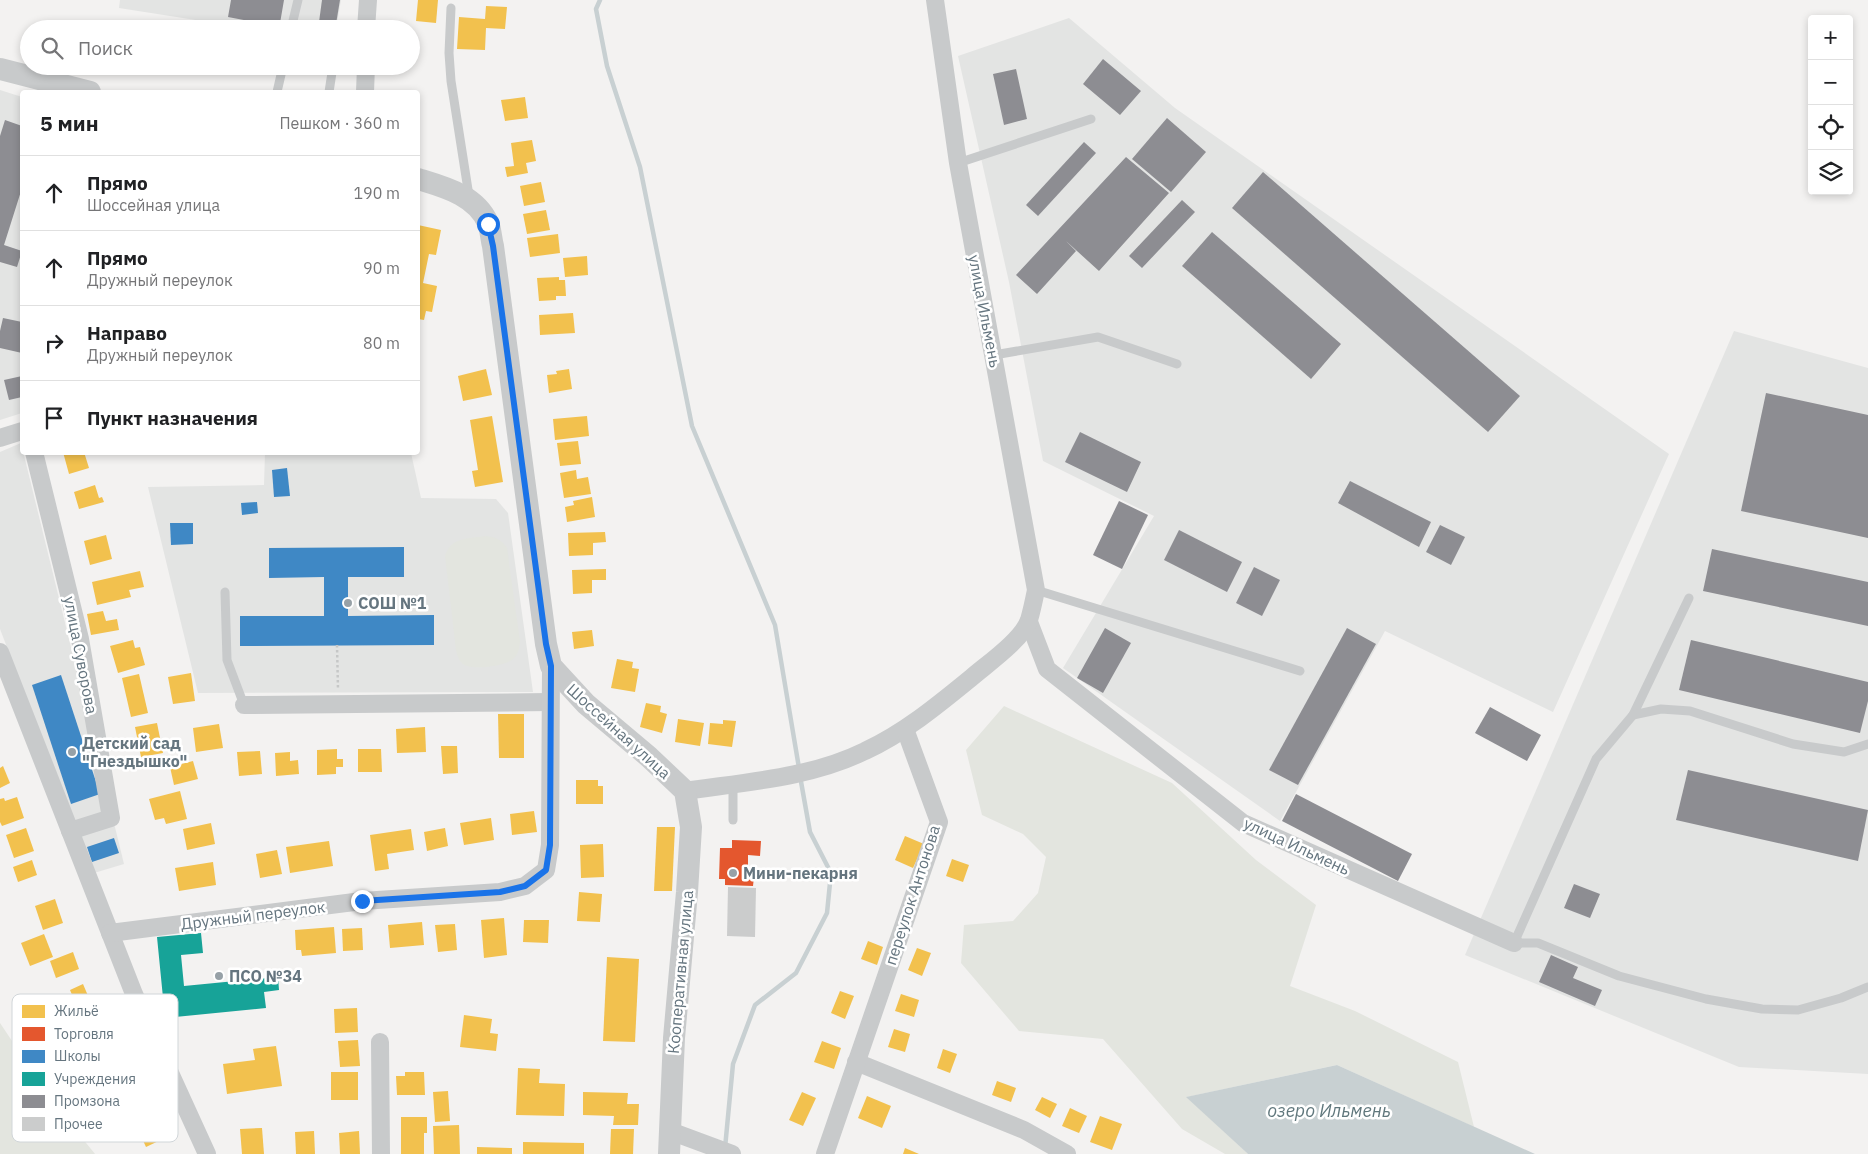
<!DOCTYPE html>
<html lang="ru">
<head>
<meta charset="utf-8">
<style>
  :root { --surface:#fff; --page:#f6f6f6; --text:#202124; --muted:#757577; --line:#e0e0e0 }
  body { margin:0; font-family:"IBM Plex Sans",sans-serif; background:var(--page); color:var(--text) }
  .controls { position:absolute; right:15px; top:15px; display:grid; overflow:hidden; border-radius:5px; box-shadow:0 2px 8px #0003 }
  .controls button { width:45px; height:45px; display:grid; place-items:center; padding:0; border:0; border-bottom:1px solid var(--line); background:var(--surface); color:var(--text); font:25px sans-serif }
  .stop { position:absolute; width:15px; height:15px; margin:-11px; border:4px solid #1a73e8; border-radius:50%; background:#fff }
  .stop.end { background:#1a73e8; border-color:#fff; box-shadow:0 1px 5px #0008 }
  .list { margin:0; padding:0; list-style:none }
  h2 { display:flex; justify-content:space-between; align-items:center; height:65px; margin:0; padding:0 20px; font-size:21px }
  h2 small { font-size:16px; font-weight:400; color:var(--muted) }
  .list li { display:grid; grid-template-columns:32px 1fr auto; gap:15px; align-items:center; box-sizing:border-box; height:75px; padding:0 20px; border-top:1px solid var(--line) }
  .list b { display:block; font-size:19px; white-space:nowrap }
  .list p { margin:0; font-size:16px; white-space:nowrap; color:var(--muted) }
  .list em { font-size:16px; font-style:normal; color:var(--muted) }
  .icon { flex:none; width:28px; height:28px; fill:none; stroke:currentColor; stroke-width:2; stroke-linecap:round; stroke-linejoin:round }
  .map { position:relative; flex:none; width:1868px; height:1154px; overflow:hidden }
  .search { position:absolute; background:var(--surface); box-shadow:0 2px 8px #0003; left:20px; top:20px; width:400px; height:55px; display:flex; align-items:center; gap:12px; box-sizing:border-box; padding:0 18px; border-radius:28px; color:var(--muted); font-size:19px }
  .panel { position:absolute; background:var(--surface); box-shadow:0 2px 8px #0003; left:20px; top:90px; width:400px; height:365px; border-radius:5px }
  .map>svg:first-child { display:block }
  .built { fill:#e3e4e3 }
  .green { fill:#e3e5df }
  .water { fill:#c8d0d2 }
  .homes { fill:#f2c14e }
  .shops { fill:#e4572e }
  .schools { fill:#3f88c5 }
  .public { fill:#17a398 }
  .industry { fill:#8d8d92 }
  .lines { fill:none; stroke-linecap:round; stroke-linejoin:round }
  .stream { stroke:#c8d0d2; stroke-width:4.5 }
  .building { fill:#cbcccc }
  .path { stroke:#c6c7c7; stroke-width:2.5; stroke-dasharray:2.5 2.5; stroke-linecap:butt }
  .service { stroke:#c8cacb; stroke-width:9 }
  .minor { stroke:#c8cacb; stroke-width:18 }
  .tertiary { stroke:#c8cacb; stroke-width:22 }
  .route { stroke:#1a73e8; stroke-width:6 }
  .poi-dot { fill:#97a1a7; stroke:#fff; stroke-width:2 }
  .labels { text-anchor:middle; stroke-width:5; stroke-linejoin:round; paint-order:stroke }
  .street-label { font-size:16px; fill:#65757f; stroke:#fff }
  .poi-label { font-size:16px; font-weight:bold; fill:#65757f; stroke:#fff; text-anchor:start }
  .water-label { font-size:18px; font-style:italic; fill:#60777c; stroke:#fff }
  .key { fill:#fff; stroke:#d1d6d9; stroke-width:1 }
  .key-label { font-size:14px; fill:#65757f }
</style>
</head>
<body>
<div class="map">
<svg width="1868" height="1154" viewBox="0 0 1868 1154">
  <rect width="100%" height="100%" fill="#f3f2f1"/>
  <!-- built -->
  <g class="built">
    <polygon points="120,0 341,0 336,29 253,29 119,8"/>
    <polygon points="1069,18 1175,108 1669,454 1553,712 1385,631 1280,821 1063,668 1154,516 1043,461 1009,282 958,56"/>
    <polygon points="0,90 22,97 22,413 0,420"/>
    <polygon points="1734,331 1868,368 1868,1074 1739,1067 1465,955"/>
    <polygon points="21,443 124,864 94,873 0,629 0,452"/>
    <polygon points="265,453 411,453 421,498 496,499 508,513 533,692 198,693 148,487 264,485"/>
  </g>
  <!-- green -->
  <g class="green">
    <path d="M485 536C495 537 501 539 507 548L520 642C519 647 519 653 515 657 509 666 471 671 463 664 459 661 457 655 456 650L445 556C451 537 467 539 485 536Z"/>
    <polygon points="1004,706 1172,783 1256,860 1316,905 1290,986 1355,1011 1458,1062 1474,1127 1337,1065 1187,1097 1248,1154 1225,1154 1182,1129 1103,1039 1019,1031 961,963 964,925 1013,921 1038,893 1046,857 1023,834 982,815 966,750"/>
    <polygon points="0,1023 52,1101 95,1154 0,1154"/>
  </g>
  <!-- water -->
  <polygon class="water" points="1337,1065 1535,1154 1248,1154 1186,1097"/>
  <!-- homes -->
  <g class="homes">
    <polygon points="418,0 438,0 436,23 416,21"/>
    <polygon points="486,6 507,7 505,29 486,28 485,50 457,49 459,17 485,19"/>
    <polygon points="525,97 528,118 505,121 501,100"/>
    <polygon points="532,140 536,161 526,163 528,173 507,177 505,167 514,166 511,143"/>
    <polygon points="541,182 545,202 524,206 520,186"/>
    <polygon points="546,210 550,230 527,234 523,214"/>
    <polygon points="418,225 441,230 436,255 429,254 423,283 437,286 432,312 426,311 424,320 418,319"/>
    <polygon points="558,234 560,253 530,257 527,238"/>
    <polygon points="587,256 588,275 565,277 563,258"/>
    <polygon points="559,277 559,280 565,280 566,296 556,296 556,300 539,301 537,278"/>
    <polygon points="573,313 575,333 540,335 539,315"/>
    <polygon points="486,369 492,395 463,401 458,376"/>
    <polygon points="569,369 572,389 549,393 547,375 557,374 556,371"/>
    <polygon points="492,416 503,482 475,487 472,471 478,470 470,420"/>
    <polygon points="587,416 589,436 555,440 553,419"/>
    <polygon points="578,441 581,464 560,466 557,443"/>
    <polygon points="63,452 84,452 89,468 69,474"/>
    <polygon points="576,470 577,479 588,477 591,494 564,498 560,473"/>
    <polygon points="95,485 99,498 102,497 104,502 79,509 74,492"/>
    <polygon points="592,497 595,517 567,522 565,507 574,505 573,501"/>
    <polygon points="605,532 606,542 593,543 593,555 569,556 568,533"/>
    <polygon points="106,535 112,559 90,565 84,541"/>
    <polygon points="606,569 606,580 592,580 592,593 573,594 572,570"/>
    <polygon points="140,571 144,587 129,590 131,597 97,605 92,582"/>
    <polygon points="103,611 106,621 117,619 119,630 91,635 87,614"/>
    <polygon points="592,630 594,646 574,649 572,632"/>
    <polygon points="133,640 135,648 140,647 145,665 118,673 110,646"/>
    <polygon points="617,659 633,662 632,668 639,669 635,692 611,688"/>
    <polygon points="191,673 195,701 173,704 168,677"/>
    <polygon points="139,674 148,713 131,717 122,678"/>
    <polygon points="646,703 661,706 660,712 667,714 662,733 640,727"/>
    <polygon points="498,714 524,714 524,758 499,758"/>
    <polygon points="678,719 704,723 700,746 675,742"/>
    <polygon points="723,720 736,721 732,747 708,744 710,723 723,724"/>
    <polygon points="157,723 163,753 141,757 135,727"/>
    <polygon points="219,724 223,748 196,752 193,728"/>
    <polygon points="425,727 426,752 397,753 396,729"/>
    <polygon points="441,746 457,746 458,773 443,774"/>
    <polygon points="337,749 337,759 343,759 343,767 336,767 336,774 317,775 317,750"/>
    <polygon points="358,749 381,749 382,772 358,772"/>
    <polygon points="260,751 262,774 239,776 237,752"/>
    <polygon points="290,752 290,761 298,760 299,774 276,776 275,753"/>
    <polygon points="193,761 198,779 174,785 170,767"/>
    <polygon points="3,766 10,783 0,788 0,768"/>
    <polygon points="576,780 598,780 598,786 603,786 603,804 576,804"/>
    <polygon points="180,791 187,819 166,824 164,818 155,820 149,799"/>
    <polygon points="17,797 24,818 2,826 0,822 0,799 4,798 5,801"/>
    <polygon points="534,811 537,832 512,835 510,814"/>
    <polygon points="491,818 494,840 464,845 460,823"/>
    <polygon points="211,823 215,844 187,850 183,829"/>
    <polygon points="657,827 675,827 672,891 654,891"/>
    <polygon points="26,828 34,851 14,858 6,835"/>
    <polygon points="445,828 448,846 427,851 424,832"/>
    <polygon points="411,829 414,850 387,854 389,869 375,871 370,835"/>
    <polygon points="905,836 924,844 913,868 895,860"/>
    <polygon points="329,841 333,866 290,873 286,847"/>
    <polygon points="603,844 604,877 581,878 580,845"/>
    <polygon points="277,850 282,874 260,878 256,854"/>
    <polygon points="952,859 969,865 963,882 946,876"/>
    <polygon points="32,860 37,875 18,882 13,867"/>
    <polygon points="213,862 216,885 179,891 175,868"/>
    <polygon points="579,892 602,894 600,922 577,921"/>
    <polygon points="55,899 63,923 43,930 35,906"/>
    <polygon points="504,918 507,955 484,958 481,920"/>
    <polygon points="524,920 549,920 548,943 523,942"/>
    <polygon points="422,922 424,945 390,948 388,925"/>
    <polygon points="455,924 457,950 438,952 435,925"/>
    <polygon points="334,927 336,953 302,956 301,950 296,950 295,930"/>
    <polygon points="362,928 363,950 343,951 342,929"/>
    <polygon points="44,934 53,957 30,966 21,943"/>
    <polygon points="868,941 883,947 877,965 861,959"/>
    <polygon points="917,948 931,953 922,976 908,970"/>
    <polygon points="73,952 79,969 56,978 50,961"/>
    <polygon points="607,957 639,959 635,1042 603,1041"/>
    <polygon points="83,984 103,1031 81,1040 74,1025 83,1021 70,990"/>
    <polygon points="840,991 854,996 845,1019 831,1013"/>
    <polygon points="901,994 919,1000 914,1017 895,1011"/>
    <polygon points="357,1008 358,1032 335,1033 334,1009"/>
    <polygon points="464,1015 492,1019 490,1033 498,1034 496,1051 460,1047"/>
    <polygon points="894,1029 910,1034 905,1052 888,1047"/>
    <polygon points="358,1040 360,1066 340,1067 338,1041"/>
    <polygon points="822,1041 841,1048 834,1069 814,1062"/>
    <polygon points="276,1046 282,1086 227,1094 223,1064 255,1060 253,1049"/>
    <polygon points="943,1049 957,1054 950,1073 937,1068"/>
    <polygon points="518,1068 540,1069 539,1083 565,1084 564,1116 516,1115"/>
    <rect x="331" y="1072" width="27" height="28"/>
    <polygon points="405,1072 424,1072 425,1095 397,1095 396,1076 405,1076"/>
    <polygon points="997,1081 1016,1088 1011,1102 992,1095"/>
    <polygon points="448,1091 450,1121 435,1122 433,1092"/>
    <polygon points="583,1092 628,1093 627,1104 639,1104 638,1125 613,1125 614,1116 583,1115"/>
    <polygon points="802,1092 816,1098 803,1126 789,1120"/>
    <polygon points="867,1096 891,1106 882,1128 858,1118"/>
    <polygon points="1042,1097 1057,1104 1050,1118 1035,1110"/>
    <polygon points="1070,1108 1087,1116 1079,1133 1062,1126"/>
    <polygon points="156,1114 167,1137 146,1147 135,1123"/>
    <polygon points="1100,1116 1122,1124 1112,1150 1090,1142"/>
    <polygon points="401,1117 427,1117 427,1133 424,1133 424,1154 401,1154"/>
    <polygon points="459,1125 460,1154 434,1154 433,1126"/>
    <polygon points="262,1128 264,1154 242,1154 240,1129"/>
    <polygon points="611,1129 634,1129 633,1154 610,1154"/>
    <polygon points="314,1131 315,1154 296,1154 295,1132"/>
    <polygon points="359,1131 360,1154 340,1154 339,1133"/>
    <polygon points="523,1142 584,1143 584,1154 523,1154"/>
    <polygon points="477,1147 512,1148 512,1154 477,1154"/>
    <polygon points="905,1148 919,1154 903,1154"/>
  </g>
  <!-- shops -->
  <polygon class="shops" points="732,840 761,841 760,856 748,855 748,877 754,877 753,886 725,885 725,879 719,879 720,848 732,848"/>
  <!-- schools -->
  <g class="schools">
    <polygon points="287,468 290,496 274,497 272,470"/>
    <polygon points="257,502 258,513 242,515 241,503"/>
    <polygon points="170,523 193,523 193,544 171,545"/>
    <polygon points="404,547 404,577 348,577 348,616 434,615 434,645 240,646 240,616 324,616 324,577 269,578 269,548"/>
    <polygon points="61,675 100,794 71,804 32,685"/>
    <polygon points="114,838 119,853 92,862 87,847"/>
  </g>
  <!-- public -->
  <polygon class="public" points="201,933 203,953 181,955 184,986 278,977 279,990 264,992 266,1008 165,1018 157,937"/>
  <!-- industry -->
  <g class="industry">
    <polygon points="231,0 284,0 279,29 248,29 249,21 228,17"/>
    <polygon points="322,0 340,0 336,24 319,22"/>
    <polygon points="1103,59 1141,91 1120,115 1083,84"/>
    <polygon points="1016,69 1027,119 1004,125 993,74"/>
    <polygon points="1167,118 1206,152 1171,192 1132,159"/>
    <polygon points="5,120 22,126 22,188 4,245 22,251 17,267 0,262 0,136"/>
    <polygon points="1084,142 1096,153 1038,216 1026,205"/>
    <polygon points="1126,157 1169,193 1099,271 1066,241 1076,251 1037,294 1016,275"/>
    <polygon points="1263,172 1520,396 1488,432 1232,208"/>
    <polygon points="1182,200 1195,212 1142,268 1129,256"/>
    <polygon points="1212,232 1341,344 1311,379 1182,266"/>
    <polygon points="3,318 22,322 22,353 0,348 0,331"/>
    <polygon points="22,376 22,397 9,400 4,380"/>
    <polygon points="1766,393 1868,415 1868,538 1741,511"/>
    <polygon points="1080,432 1141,462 1127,492 1065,462"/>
    <polygon points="1350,481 1431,522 1419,547 1338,503"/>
    <polygon points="1119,501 1148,515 1122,569 1093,555"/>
    <polygon points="1440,525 1465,537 1451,565 1426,552"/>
    <polygon points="1179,530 1242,562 1227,592 1164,560"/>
    <polygon points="1712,549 1868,582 1868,626 1703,591"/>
    <polygon points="1254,567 1280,580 1262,616 1236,603"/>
    <polygon points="1105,628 1131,643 1103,693 1077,678"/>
    <polygon points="1347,628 1376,644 1298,785 1269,770"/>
    <polygon points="1691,640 1868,682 1868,701 1860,733 1679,690"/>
    <polygon points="1490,707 1541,735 1527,761 1475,733"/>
    <polygon points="1688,770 1868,810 1858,861 1676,820"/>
    <polygon points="1296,794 1412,854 1398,881 1282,821"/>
    <polygon points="1574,884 1600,894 1590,918 1564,908"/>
    <polygon points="1551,955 1578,967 1573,978 1602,990 1595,1006 1539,982"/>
  </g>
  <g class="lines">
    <!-- stream -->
    <g class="stream">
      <polyline points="600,0 596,9 607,66 640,167 692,426 775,625 799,768"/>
      <polyline points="725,1148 733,1064 755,1005 796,973 827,913 831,873 810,832 800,776"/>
    </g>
  </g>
  <!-- building -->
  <polygon class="building" points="728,887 756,888 755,937 727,936"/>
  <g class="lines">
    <!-- path -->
    <polyline class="path" points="337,645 338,689"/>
    <!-- service -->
    <g class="service">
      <polyline points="451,8 449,53 451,81 469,196"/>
      <polyline points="291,29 298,0"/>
      <polyline points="277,92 283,66"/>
      <polyline points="329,92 333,66"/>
      <polyline points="958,163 1091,119"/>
      <polyline points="994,355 1098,337 1177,364"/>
      <polyline points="1036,590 1300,671"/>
      <polyline points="225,592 227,660 244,705"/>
      <polyline points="1689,598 1633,715 1596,759 1514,943 1538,943 1619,976 1706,999 1762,1009 1798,1010 1841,998 1868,987"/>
      <polyline points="1633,715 1661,709 1690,711 1793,744 1844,752 1868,744"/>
      <polyline points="733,820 733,784"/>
    </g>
    <!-- minor -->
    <g class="minor">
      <polyline points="366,29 368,0"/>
      <polyline points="365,92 366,66"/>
      <polyline points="0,438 22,431"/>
      <polyline points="34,452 80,639 111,818 70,831"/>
      <polyline points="1029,622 1047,669 1243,823 1514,943"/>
      <polyline points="0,652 134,994 207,1154"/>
      <polyline points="244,705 550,702"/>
      <path d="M685 791C745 782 810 778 865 751 904 733 938 705 971 678 987 664 1022 640 1029 620 1032 610 1034 600 1036 590L958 163 935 0"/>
      <polyline points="110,933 362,901 500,892 525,886 546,870 550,845 551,666"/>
      <polyline points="380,1042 381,1154"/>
      <polyline points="856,1062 1024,1130 1067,1154"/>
      <polyline points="670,1131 732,1154"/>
      <polyline points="825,1154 939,822 905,729"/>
    </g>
    <!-- tertiary -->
    <g class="tertiary">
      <polyline points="0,69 90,92"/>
      <path d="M418 179C444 187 476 195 488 223 491 230 491 239 493 246L546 644 551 666 586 704 649 757 685 791 691 827 687 892 674 1038 669 1154"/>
    </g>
  </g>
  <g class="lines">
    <!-- route -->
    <polyline class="route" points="362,901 500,892 525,886 546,870 550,845 551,666 546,644 493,246 488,224"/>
  </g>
  <!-- markers -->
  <g class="poi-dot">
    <circle cx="348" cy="603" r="5"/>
    <circle cx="72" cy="752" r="5"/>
    <circle cx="733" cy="873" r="5"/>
    <circle cx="219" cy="976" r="5"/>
  </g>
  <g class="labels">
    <!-- street labels -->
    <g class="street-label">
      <text transform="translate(985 311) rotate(79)" y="6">улица Ильмень</text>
      <text transform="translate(81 655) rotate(79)" y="6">улица Суворова</text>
      <text transform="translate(619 731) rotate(42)" y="6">Шоссейная улица</text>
      <text transform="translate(1297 846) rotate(25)" y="6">улица Ильмень</text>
      <text transform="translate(912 895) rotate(-72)" y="6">переулок Антонова</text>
      <text transform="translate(253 915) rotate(-7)" y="6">Дружный переулок</text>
      <text transform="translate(680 972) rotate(-85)" y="6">Кооперативная улица</text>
    </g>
    <!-- poi labels -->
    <g class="poi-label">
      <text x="358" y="609">СОШ №1</text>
      <text x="82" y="749">Детский сад<tspan x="82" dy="18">"Гнездышко"</tspan></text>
      <text x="743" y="879">Мини-пекарня</text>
      <text x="229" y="982">ПСО №34</text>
    </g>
    <!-- water labels -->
    <g class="water-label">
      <text x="1329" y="1117">озеро Ильмень</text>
    </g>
  </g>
  <!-- legend -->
  <rect x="12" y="994" width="166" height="148" rx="8" class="key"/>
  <rect x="22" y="1005" width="23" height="13" fill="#f2c14e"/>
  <rect x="22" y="1027" width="23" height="14" fill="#e4572e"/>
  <rect x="22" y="1050" width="23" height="13" fill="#3f88c5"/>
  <rect x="22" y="1072" width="23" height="14" fill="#17a398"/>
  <rect x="22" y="1095" width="23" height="13" fill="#8d8d92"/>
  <rect x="22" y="1117" width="23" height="14" fill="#cbcccc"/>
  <g class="key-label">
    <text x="54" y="1016">Жильё</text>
    <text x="54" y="1039">Торговля</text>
    <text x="54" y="1061">Школы</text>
    <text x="54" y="1084">Учреждения</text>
    <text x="54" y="1106">Промзона</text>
    <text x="54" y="1129">Прочее</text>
  </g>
</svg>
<div class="controls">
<button>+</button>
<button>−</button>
<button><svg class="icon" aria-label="locate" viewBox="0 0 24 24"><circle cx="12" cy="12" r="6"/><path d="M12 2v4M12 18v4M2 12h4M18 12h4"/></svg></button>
<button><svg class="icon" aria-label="layers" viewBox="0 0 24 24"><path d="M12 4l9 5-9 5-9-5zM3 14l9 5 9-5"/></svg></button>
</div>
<div class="stop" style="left:488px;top:224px"></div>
<div class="stop end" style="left:362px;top:901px"></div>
<div class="search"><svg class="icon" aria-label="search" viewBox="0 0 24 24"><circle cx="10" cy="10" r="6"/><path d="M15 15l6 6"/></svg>Поиск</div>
<section class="panel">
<h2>5 мин<small>Пешком · 360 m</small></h2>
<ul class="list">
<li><svg class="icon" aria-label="ahead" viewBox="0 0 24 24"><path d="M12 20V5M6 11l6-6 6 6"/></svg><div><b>Прямо</b><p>Шоссейная улица</p></div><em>190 m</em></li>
<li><svg class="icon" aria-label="ahead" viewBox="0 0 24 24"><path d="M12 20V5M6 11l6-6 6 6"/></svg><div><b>Прямо</b><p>Дружный переулок</p></div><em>90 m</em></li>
<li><svg class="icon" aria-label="right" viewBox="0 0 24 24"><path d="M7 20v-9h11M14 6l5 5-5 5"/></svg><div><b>Направо</b><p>Дружный переулок</p></div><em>80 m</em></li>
<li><svg class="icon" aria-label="arrive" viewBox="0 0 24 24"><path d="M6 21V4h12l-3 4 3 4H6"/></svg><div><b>Пункт назначения</b></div></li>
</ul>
</section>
</div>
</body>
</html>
